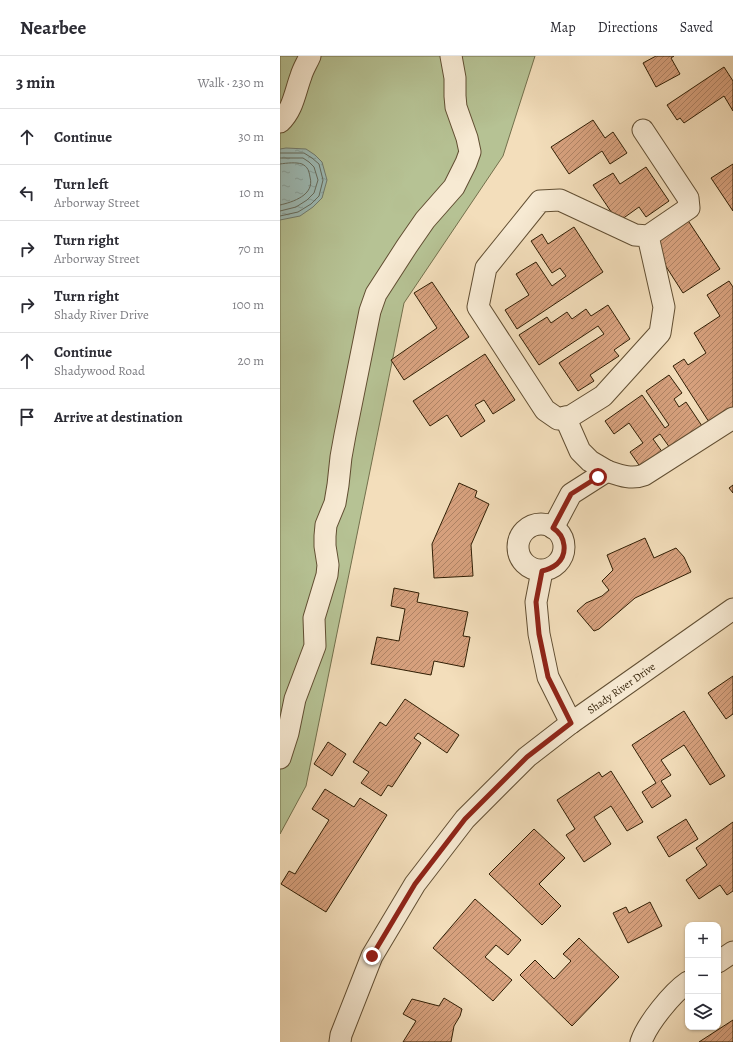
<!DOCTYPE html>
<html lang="en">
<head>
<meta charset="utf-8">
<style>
  :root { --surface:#fff; --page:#f7f7f7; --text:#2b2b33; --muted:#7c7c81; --line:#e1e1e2 }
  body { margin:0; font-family:Alegreya,serif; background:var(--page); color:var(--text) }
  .controls { position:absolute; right:12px; bottom:12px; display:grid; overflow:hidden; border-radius:8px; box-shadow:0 1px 3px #0004 }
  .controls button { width:36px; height:36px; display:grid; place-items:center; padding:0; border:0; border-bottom:1px solid var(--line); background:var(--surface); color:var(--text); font:20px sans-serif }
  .stop { position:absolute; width:12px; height:12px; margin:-9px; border:3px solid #8f2418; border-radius:50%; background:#fff }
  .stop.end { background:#8f2418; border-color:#fff; box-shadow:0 1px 4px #0008 }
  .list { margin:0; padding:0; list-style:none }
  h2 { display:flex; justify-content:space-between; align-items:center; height:52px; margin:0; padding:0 16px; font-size:17px }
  h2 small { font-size:13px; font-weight:400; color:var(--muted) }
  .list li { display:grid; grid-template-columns:26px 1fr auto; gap:12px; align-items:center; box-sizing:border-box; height:56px; padding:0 16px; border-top:1px solid var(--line) }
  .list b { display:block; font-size:15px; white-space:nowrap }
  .list p { margin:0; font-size:13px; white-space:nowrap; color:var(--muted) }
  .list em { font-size:13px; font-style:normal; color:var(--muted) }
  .icon { flex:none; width:22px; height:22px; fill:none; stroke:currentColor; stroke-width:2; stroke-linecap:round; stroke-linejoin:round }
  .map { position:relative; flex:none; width:453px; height:986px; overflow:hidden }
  header { display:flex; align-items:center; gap:24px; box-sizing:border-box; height:56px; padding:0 20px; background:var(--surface); border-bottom:1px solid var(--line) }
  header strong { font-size:19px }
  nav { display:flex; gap:22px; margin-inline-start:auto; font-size:14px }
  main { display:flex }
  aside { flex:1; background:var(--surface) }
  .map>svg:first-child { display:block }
  .green { fill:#b6c294; stroke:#73704c }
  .water { fill:url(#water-ripples); stroke:#717c6f }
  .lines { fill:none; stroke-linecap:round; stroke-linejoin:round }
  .shore { stroke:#666c5d; stroke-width:1 }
  .building { fill:url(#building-hatch); stroke:#301e04 }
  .minor-casing { stroke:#614e32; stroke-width:23 }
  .minor { stroke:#f7ead3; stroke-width:21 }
  .route { stroke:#8f2418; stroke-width:5 }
  .labels { text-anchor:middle; stroke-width:4; stroke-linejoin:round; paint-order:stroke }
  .street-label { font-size:11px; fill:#301e04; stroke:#f7ead3 }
</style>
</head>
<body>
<header>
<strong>Nearbee</strong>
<nav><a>Map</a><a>Directions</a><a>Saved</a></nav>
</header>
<main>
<aside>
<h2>3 min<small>Walk · 230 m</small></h2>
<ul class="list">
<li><svg class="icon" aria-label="ahead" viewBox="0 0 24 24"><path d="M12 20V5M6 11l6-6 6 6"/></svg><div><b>Continue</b></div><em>30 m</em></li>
<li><svg class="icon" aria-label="left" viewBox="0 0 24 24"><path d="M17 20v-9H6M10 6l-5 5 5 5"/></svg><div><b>Turn left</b><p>Arborway Street</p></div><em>10 m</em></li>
<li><svg class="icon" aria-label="right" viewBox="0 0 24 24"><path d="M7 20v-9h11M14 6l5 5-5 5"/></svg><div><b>Turn right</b><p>Arborway Street</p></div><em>70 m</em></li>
<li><svg class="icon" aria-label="right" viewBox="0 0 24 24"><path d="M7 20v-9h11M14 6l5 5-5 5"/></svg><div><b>Turn right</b><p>Shady River Drive</p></div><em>100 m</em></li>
<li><svg class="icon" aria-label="ahead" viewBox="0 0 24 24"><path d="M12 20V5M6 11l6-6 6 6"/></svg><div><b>Continue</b><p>Shadywood Road</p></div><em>20 m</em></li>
<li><svg class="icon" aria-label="arrive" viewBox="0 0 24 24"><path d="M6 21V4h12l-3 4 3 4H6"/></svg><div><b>Arrive at destination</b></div></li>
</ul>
</aside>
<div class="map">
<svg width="453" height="986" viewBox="0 0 453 986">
  <defs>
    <pattern id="water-ripples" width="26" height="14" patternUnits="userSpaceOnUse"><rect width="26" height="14" fill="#9dbbb6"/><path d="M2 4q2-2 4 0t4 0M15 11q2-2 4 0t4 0" fill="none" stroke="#88a09b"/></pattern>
    <pattern id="building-hatch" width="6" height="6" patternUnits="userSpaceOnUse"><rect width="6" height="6" fill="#d7a17e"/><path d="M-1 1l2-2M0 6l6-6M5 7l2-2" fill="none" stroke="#af8365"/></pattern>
  </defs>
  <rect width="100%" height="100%" fill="#f3debb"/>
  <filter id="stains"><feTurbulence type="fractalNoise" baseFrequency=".005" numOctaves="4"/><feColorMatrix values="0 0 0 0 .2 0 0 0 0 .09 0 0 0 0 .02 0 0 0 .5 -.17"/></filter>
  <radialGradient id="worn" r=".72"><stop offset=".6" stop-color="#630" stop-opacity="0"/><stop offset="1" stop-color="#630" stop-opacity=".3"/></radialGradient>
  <!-- green -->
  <polygon class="green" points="0,0 255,0 223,100 124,247 26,730 0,778"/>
  <!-- water -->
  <polygon class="water" points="6,92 26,93 35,99 42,106 47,124 42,142 33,151 20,160 0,164 0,93"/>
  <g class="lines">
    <!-- shore -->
    <g class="shore">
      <polyline points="0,97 24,97 32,102 39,108 43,124 39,140 31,148 18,156 0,160"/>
      <polyline points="0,102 23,102 29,106 34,111 38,124 34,137 27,144 16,151 0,155"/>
      <path d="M0 108C7 107 16 106 22 108 28 111 29 115 30 121 35 139 13 146 0 149"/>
    </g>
  </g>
  <!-- building -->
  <g class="building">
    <polygon points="376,0 394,0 391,2 400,18 376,31 363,7"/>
    <polygon points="444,11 453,25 453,55 444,40 404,67 400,62 397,64 387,49"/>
    <polygon points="313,64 325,82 333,76 347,97 330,108 322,95 289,118 271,91"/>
    <polygon points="453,108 453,155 431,122"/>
    <polygon points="366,111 389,145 366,161 359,151 338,166 313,129 333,117 340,128"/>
    <polygon points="407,163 440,213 403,237 371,187"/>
    <polygon points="294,171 323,216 237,273 225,254 249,239 236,218 256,206 272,230 286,220 280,212 272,217 251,185 262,178 268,188"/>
    <polygon points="449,225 453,231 453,351 429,366 393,310 404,303 408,309 426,297 414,277 440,260 427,239"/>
    <polygon points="152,226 189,281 124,324 111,304 157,272 134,237"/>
    <polygon points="328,249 350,283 334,294 339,300 310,319 314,325 298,335 279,307 324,278 318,270 259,309 239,279 267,261 271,267 287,256 292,263 306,253 311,260"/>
    <polygon points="205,298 235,344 213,358 204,344 195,349 205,365 181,381 167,359 150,370 133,345"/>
    <polygon points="389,319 402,337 394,343 399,351 406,346 422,370 390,392 380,378 373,383 383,397 361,412 350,396 363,387 349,367 334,378 325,365 362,339 385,372 389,369 366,335"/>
    <polygon points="179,427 197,435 195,441 209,448 191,489 193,520 154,522 152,488"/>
    <polygon points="453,429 453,437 449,432"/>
    <polygon points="365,482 374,502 396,492 404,501 411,516 355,542 319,573 314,575 297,555 306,547 322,540 329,534 322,525 333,514 327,499"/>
    <polygon points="114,532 139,537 137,546 188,556 183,580 190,581 184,611 154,605 151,619 91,608 97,581 119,585 125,553 111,550"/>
    <polygon points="453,620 453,658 446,663 428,637"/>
    <polygon points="125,643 179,679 167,697 138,677 134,682 141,687 112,731 108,729 101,740 81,727 89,716 73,706 100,666 106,670"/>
    <polygon points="404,655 445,720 430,729 404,689 381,704 391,719 381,725 391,740 372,752 362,736 376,727 352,689"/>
    <polygon points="48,686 66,698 52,720 34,708"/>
    <polygon points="331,715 363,766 347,775 331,750 314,761 331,788 304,806 286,779 295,773 277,744 319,716 322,721"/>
    <polygon points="45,733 74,751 80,742 107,759 46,856 1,828 9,815 15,818 49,764 32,753"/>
    <polygon points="406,763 418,783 389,801 377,781"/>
    <polygon points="453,766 453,835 447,839 440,829 419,843 406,824 427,809 416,792"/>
    <polygon points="254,773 285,802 259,828 281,850 262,869 209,818"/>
    <polygon points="195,843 241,884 228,899 216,889 205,901 232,924 213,945 153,892"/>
    <polygon points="370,846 382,870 348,887 333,857 346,851 349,857"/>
    <polygon points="299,882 339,921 292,970 240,919 255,904 274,923 291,905 283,898"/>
    <polygon points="164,942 182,953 180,960 174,970 171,986 123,986 136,965 123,958 132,943 159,950"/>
    <polygon points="453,964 453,986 419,986"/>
  </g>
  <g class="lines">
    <!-- minor casing -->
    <g class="minor-casing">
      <g id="minor">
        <path d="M0 66C13 54 15 36 21 20 23 13 27 7 30 0"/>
        <polyline points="363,74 408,142 409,152 368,180 355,179 280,144 260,145 206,212 198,251 265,354 278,363 291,360 323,340 380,277 384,251 368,180"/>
        <path d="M327 415C339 419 351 424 364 419L453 362"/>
        <circle cx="261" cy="491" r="23"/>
        <polyline points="273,472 291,438 327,415 310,405 300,395 285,361"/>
        <polyline points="262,515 256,546 259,578 268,621 291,667"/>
        <polyline points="0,702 8,677 15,643 35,590 34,562 47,519 48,509 45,490 45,480 46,469 55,447 58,429 61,401 65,379 90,255 96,238 127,190 145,164 174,131 186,107 190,96 187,82 176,51 175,40 175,22 171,0"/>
        <polyline points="438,906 453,896"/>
        <polyline points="60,986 61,979 92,900 135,828 185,763 247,701 291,667 453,553"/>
        <path d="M361 986C367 968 392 937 408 926"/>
      </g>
    </g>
    <!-- minor -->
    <use href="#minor" class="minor"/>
  </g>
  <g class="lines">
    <!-- route -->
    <path class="route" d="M92 900 135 828 185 763 247 701 291 667 268 621 259 578 256 546 262 515C267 514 272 512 277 508 288 498 286 480 273 472L291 438 318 421"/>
  </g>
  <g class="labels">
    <!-- street labels -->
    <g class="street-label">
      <text transform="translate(341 632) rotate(-35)" y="4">Shady River Drive</text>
    </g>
  </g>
  <rect width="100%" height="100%" filter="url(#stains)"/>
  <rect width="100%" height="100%" fill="url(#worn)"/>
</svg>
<div class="controls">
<button>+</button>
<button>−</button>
<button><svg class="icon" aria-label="layers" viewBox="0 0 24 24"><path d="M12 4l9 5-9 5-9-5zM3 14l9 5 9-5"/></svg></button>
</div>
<div class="stop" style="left:318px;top:421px"></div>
<div class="stop end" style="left:92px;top:900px"></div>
</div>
</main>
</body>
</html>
